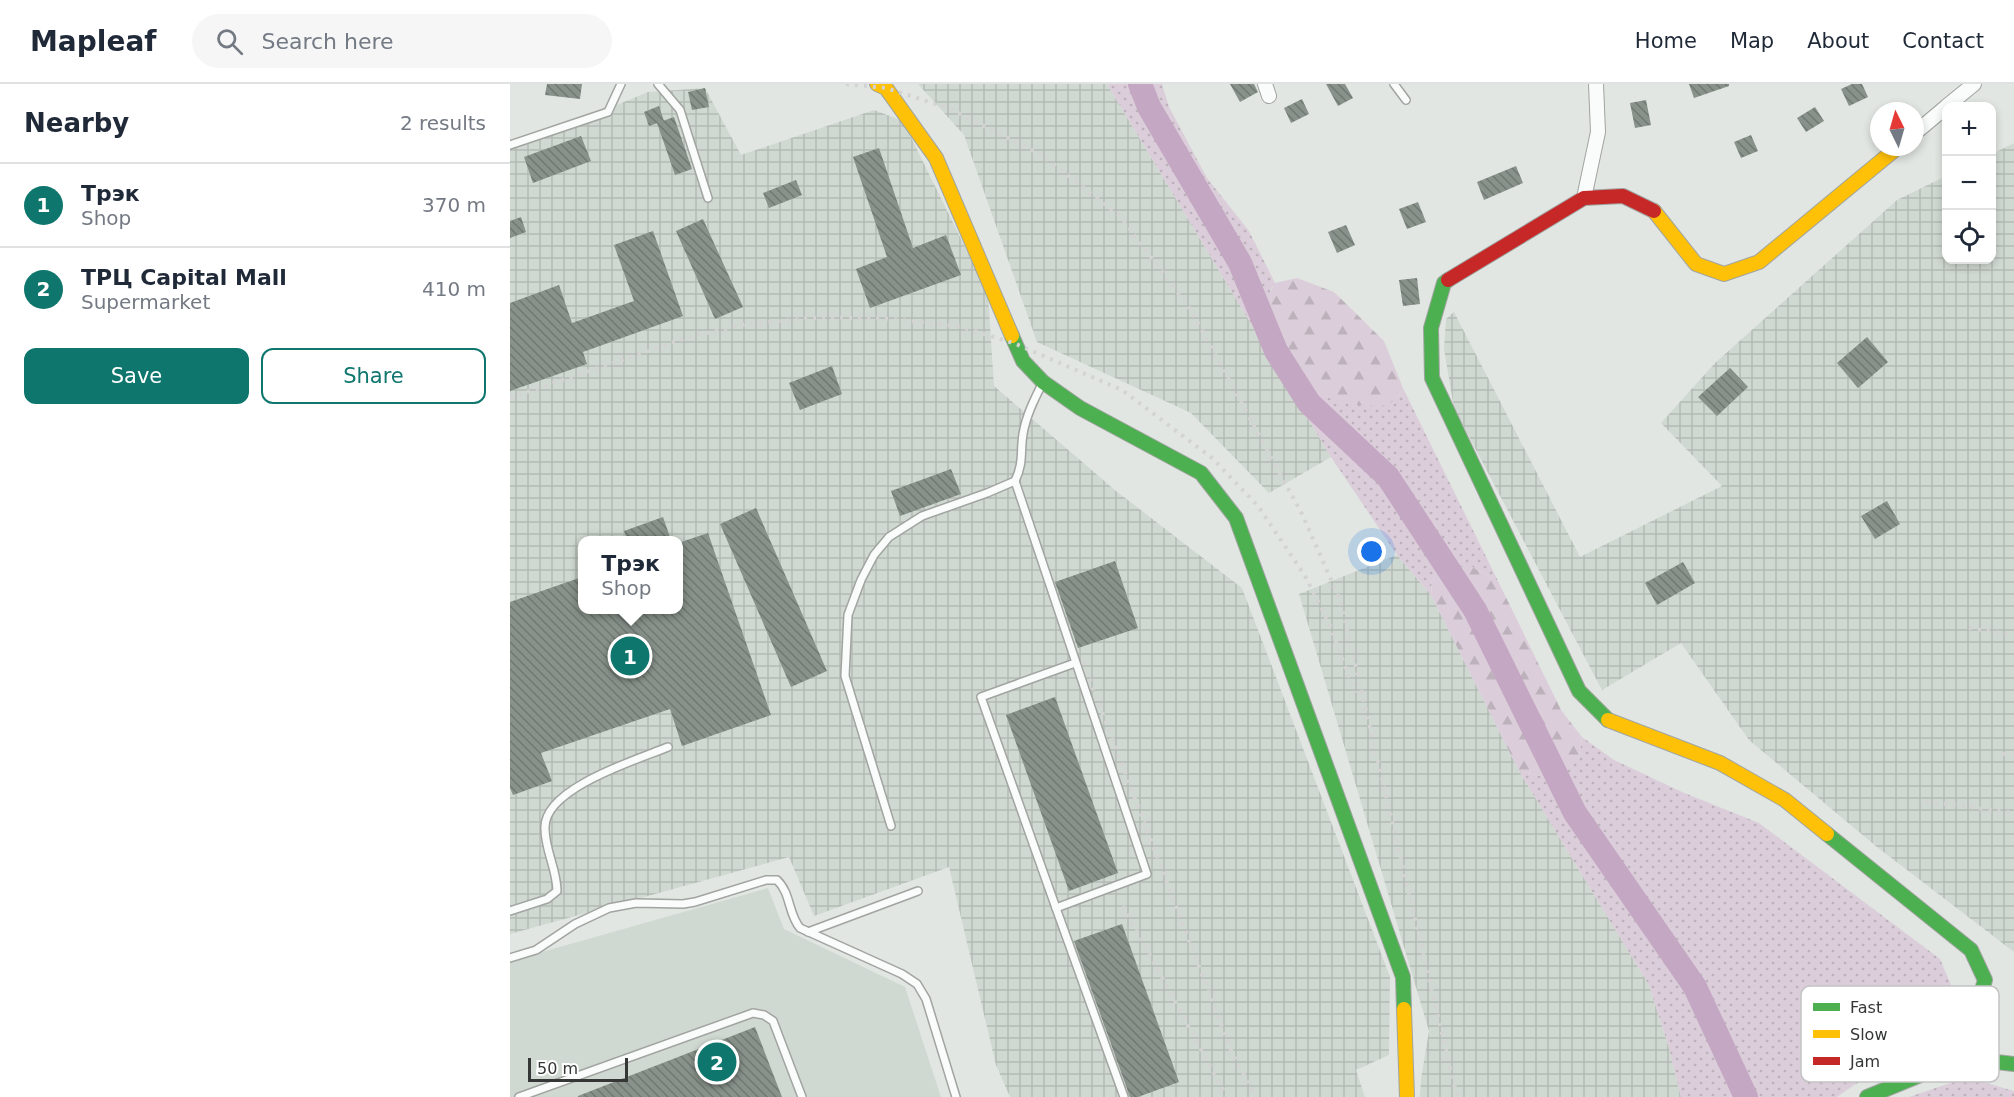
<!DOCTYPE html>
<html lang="en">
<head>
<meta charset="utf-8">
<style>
  :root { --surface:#fff; --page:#f6f6f7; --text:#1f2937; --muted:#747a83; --line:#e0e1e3; --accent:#0f766e }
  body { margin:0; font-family:"DejaVu Sans",sans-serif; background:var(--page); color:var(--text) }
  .controls { position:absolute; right:18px; top:18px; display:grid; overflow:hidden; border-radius:12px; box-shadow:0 3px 9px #0003 }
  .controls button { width:54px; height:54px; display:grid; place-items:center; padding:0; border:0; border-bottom:2px solid var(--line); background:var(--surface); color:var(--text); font:30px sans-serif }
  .compass { position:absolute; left:1360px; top:18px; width:54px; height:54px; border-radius:50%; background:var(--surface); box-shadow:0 3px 9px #0003; rotate:355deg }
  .scale { position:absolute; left:18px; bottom:15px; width:100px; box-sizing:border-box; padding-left:6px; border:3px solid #343735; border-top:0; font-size:16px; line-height:21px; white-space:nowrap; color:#343735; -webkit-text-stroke:4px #fff; paint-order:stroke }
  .you { position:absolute; left:862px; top:468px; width:21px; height:21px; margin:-15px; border:4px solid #fff; border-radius:50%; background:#1a73e8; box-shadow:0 0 0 9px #1a73e833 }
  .badge { display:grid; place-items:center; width:39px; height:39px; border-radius:50%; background:var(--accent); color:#fff; font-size:20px; font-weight:700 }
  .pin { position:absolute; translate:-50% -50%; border:3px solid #fff; box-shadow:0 2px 6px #0006 }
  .popup { position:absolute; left:68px; top:452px; width:105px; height:78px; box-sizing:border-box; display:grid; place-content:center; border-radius:12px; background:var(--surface); filter:drop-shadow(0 2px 4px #0005); font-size:20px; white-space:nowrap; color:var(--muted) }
  .popup b { font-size:22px; color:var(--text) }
  .popup::after { content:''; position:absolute; left:50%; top:100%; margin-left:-12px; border:12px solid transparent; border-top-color:var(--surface) }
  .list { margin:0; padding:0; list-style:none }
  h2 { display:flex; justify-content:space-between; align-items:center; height:78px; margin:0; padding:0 24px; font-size:26px }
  h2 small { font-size:20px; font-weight:400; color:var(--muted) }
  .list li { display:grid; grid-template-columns:39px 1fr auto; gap:18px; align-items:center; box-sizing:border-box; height:84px; padding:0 24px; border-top:2px solid var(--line) }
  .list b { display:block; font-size:22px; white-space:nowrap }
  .list p { margin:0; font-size:20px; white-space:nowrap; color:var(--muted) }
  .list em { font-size:20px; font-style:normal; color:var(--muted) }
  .actions { display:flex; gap:12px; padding:18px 24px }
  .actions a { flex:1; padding:14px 0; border:2px solid var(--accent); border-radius:12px; text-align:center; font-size:21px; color:var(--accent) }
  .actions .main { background:var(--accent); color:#fff }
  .icon { flex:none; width:33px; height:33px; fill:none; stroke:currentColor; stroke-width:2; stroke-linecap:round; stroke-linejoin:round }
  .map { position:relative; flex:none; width:1504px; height:1013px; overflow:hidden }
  header { display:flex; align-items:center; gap:36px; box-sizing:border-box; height:84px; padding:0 30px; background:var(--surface); border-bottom:2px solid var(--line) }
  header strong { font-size:28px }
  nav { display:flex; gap:33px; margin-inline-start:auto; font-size:21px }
  .search { width:420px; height:54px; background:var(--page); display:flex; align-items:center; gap:15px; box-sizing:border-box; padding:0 21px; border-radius:33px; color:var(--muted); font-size:22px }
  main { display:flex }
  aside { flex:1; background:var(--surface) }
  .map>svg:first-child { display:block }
  .built { fill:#d0d9d1 }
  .industrial { fill:url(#industrial-grid); fill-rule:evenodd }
  .grass { fill:url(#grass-dots) }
  .forest { fill:url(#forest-firs) }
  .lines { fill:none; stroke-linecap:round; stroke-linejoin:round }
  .river { stroke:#c4a7c2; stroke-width:24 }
  .building { fill:url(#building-back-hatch) }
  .lane-casing { stroke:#a1a4a1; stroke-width:10 }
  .street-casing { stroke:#a1a4a1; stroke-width:16 }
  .fast-casing { stroke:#a1a4a1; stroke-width:16 }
  .slow-casing { stroke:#a1a4a1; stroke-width:16 }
  .jam-casing { stroke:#a1a4a1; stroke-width:16 }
  .lane { stroke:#fafbfb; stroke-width:7 }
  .street { stroke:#fafbfb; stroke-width:14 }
  .fast { stroke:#4caf50; stroke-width:14 }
  .slow { stroke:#ffc107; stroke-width:14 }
  .jam { stroke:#c62828; stroke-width:14 }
  .rail { stroke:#d3d3d3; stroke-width:4; stroke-dasharray:3 6; stroke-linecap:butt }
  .key { fill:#fff; stroke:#c2c3c2; stroke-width:1.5 }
  .key-label { font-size:16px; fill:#343735 }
</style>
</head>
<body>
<header>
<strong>Mapleaf</strong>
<div class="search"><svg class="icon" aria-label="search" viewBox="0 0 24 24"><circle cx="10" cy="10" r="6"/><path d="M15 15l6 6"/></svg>Search here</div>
<nav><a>Home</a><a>Map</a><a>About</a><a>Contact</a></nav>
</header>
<main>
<aside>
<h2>Nearby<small>2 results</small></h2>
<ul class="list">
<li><span class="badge">1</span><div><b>Трэк</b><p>Shop</p></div><em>370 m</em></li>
<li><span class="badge">2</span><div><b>ТРЦ Capital Mall</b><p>Supermarket</p></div><em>410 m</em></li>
</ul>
<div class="actions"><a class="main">Save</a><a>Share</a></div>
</aside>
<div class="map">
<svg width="1504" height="1013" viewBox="0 0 1504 1013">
  <defs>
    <pattern id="industrial-grid" width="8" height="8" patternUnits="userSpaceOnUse" patternTransform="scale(1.5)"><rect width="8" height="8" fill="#d0d9d1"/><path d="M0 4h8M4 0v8" fill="none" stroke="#b3bbb4"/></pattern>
    <pattern id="grass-dots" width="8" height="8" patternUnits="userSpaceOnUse" patternTransform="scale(1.5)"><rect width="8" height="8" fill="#dbceda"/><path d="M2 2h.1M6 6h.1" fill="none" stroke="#bdb2bc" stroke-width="1.8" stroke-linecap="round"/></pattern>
    <pattern id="forest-firs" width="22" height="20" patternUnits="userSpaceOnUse" patternTransform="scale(1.5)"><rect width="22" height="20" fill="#dbceda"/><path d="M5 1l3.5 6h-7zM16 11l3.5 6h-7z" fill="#bdb2bc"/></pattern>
    <pattern id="building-back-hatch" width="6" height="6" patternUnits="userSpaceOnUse" patternTransform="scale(1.5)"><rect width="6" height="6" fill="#88928a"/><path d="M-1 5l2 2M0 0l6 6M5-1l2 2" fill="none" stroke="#707872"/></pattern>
  </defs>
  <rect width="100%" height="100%" fill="#e1e6e2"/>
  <!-- built -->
  <polygon class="built" points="258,804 274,845 395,903 431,1013 0,1013 0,877"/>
  <!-- industrial -->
  <g class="industrial">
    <polygon points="408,0 597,0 821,373 759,409 681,329 527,258 454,51"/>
    <path d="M195 4 231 71 364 26 393 37 478 210 484 302 606 407 732 504 880 893 879 971 846 986 855 1013H500L486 981 439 783 304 832 279 773 0 850V65L138 8ZM72 456H168V526H72Z"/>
    <polygon points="1504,59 1504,868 1367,763 1239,656 1171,559 1092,606 944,324 934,265 936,235 944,228 1070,473 1212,402 1151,339 1205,279 1387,116 1436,92 1436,176 1482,176 1482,70"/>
    <polygon points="887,471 921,511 1009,687 1139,901 1159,964 1171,1013 910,1013 911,995 919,947 789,510"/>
  </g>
  <!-- grass -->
  <g class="grass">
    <polygon points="597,0 652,0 659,23 697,94 739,147 765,199 760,207 887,315 893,304 988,497 962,483 922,495 921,511 887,471 821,373"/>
    <polygon points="1072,653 1104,676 1172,708 1249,739 1430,875 1441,901 1442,927 1422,972 1373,986 1344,1001 1327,1013 1171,1013 1159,964 1139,901 1009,687 1040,694 1069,672"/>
    <polygon points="1452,995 1473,998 1504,1007 1504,1013 1399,1013"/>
  </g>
  <!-- forest -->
  <g class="forest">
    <path d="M787 194 824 208 874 257 893 304 887 315C883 317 879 320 875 321 859 324 824 319 811 310 792 297 759 249 757 225 756 216 761 206 765 199Z"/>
    <polygon points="938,483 962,483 988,497 1051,626 1072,653 1069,672 1056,688 1040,694 1009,687 921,511 922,495"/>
  </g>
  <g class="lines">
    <!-- river -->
    <polyline class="river" points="630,0 639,23 730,179 766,267 799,319 878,393 965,526 1065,729 1185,903 1236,1013"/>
  </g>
  <!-- building -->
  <g class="building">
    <polygon points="37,0 72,0 70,15 35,11"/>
    <polygon points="720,0 744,0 748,8 730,18"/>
    <polygon points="816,0 835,0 843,14 828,22"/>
    <polygon points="1179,0 1219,0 1219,2 1184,14"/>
    <polygon points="1342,0 1352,0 1358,13 1339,22 1331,5"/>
    <polygon points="195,4 199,23 182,26 178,8"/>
    <polygon points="792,15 799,30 781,39 774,24"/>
    <polygon points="1136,16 1141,41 1125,44 1120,19"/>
    <polygon points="149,22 154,37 139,42 134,28"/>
    <polygon points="1305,23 1314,37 1296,48 1287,34"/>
    <polygon points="164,33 182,85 165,91 147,39"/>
    <polygon points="1241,51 1248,67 1231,74 1224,58"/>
    <polygon points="71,52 81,77 23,99 14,73"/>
    <polygon points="369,64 403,164 436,151 451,191 360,224 346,185 377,173 343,73"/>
    <polygon points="1006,82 1013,99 974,116 967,98"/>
    <polygon points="286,96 292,111 259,124 253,109"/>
    <polygon points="908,118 916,138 897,145 889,125"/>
    <polygon points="11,133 16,148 0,154 0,137"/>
    <polygon points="193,135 233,223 205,235 166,147"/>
    <polygon points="836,141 845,161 827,169 818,148"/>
    <polygon points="143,147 173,232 73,268 77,280 0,307 0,219 49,201 62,239 124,217 104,161"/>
    <polygon points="907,194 910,220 893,222 889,196"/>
    <polygon points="1357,253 1378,278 1348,304 1327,279"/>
    <polygon points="322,282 332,310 290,326 279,299"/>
    <polygon points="1220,284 1238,303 1207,332 1188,313"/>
    <polygon points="441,385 451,410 390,432 381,407"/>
    <polygon points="1377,417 1390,440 1365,455 1351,432"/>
    <polygon points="246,424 317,587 281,603 210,440"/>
    <polygon points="153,433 161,456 117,456 114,447"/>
    <polygon points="198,449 261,631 172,662 160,625 31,669 42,697 3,711 0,704 0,518 72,493 72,525 168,525 168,459"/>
    <polygon points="605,477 628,544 568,564 545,498"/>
    <polygon points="1173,478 1185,499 1147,521 1135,499"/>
    <polygon points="545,613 608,789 559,807 496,631"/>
    <polygon points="612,840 669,998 628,1013 620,1013 564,857"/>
    <polygon points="245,943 272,1013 68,1013 68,1012"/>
  </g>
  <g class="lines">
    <!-- lane casing -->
    <g class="lane-casing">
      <g id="lane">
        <polyline points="148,0 170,26 198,114"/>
        <polyline points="884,0 896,16"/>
        <polyline points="0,61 98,28 111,0"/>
        <polyline points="505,397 637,790 546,824 471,613 565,579"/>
        <path d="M381 742 335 592 338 531 351 496 364 471 379 453 412 432 477 409 505 397C514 378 510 369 513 350 516 332 524 316 532 300"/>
        <polyline points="546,824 614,1013"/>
        <path d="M0 827 37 815 47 807C47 785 34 764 35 743 35 704 126 676 158 663"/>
        <polyline points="298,848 408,807"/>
        <path d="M0 874 26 866 65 840 99 824 126 819 173 820 185 818 256 796H267C281 809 278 830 290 844L392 890 407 900 416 915 446 1013"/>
        <polyline points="9,1013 243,929 254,931 263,937 292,1013"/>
      </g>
    </g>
    <!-- street casing -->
    <g class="street-casing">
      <g id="street">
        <polyline points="755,0 759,12"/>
        <polyline points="1437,22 1464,0"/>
        <polyline points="1405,49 1436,23"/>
        <polyline points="1074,114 1088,48 1086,0"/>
      </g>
    </g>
    <!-- fast casing -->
    <g class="fast-casing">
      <g id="fast">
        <polyline points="938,196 934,199 921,244 922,294 1069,607 1098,636"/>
        <polyline points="502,252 513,277 533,298 570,324 691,389 726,434 893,893 894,925"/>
        <polyline points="1317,750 1461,866 1475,896 1452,974"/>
        <polyline points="1357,1013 1452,974 1504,980"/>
      </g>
    </g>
    <!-- slow casing -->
    <g class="slow-casing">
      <g id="slow">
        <polyline points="367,0 376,4 426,74 502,252"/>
        <polyline points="1144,127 1186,180 1214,190 1249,178 1388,63"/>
        <polyline points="1098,636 1210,679 1275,716 1317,750"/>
        <polyline points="894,925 897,1013"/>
      </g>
    </g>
    <!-- jam casing -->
    <g class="jam-casing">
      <polyline id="jam" points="938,196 1074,114 1113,112 1144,127"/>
    </g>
    <!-- lane -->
    <use href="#lane" class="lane"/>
    <!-- street -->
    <use href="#street" class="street"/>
    <!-- fast -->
    <use href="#fast" class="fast"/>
    <!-- slow -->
    <use href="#slow" class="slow"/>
    <!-- jam -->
    <use href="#jam" class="jam"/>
    <!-- rail -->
    <g class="rail">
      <polyline points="336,0 376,4 441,25 533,72 610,132 681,226 792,430 830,516 947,1013"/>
      <polyline points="0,314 179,253 237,240 315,233 383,235 452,243 506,260 612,306 702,374 748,422 795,492 819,539 845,609"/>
      <polyline points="1459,544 1504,551"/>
      <polyline points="573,578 722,969 746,1013"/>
      <polyline points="1492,670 1504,671"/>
      <polyline points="1416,717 1504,729"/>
      <polyline points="613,822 717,1013"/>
    </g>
  </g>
  <!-- legend -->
  <rect x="1291" y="902" width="198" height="96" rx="9" class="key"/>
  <rect x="1303" y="919" width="27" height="8" fill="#4caf50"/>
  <rect x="1303" y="946" width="27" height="8" fill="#ffc107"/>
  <rect x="1303" y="973" width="27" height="8" fill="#c62828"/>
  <g class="key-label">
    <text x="1340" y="929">Fast</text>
    <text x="1340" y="956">Slow</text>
    <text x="1340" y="983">Jam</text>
  </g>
</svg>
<div class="controls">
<button>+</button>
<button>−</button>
<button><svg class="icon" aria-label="locate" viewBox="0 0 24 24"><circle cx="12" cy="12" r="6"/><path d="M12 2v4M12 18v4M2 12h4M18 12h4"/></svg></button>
</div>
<svg class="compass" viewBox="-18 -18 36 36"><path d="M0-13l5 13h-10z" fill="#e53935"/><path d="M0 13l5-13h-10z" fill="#747a83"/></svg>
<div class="scale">50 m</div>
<div class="you"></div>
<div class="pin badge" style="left:120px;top:572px">1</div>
<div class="popup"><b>Трэк</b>Shop</div>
<div class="pin badge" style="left:207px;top:978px">2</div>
</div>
</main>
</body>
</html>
